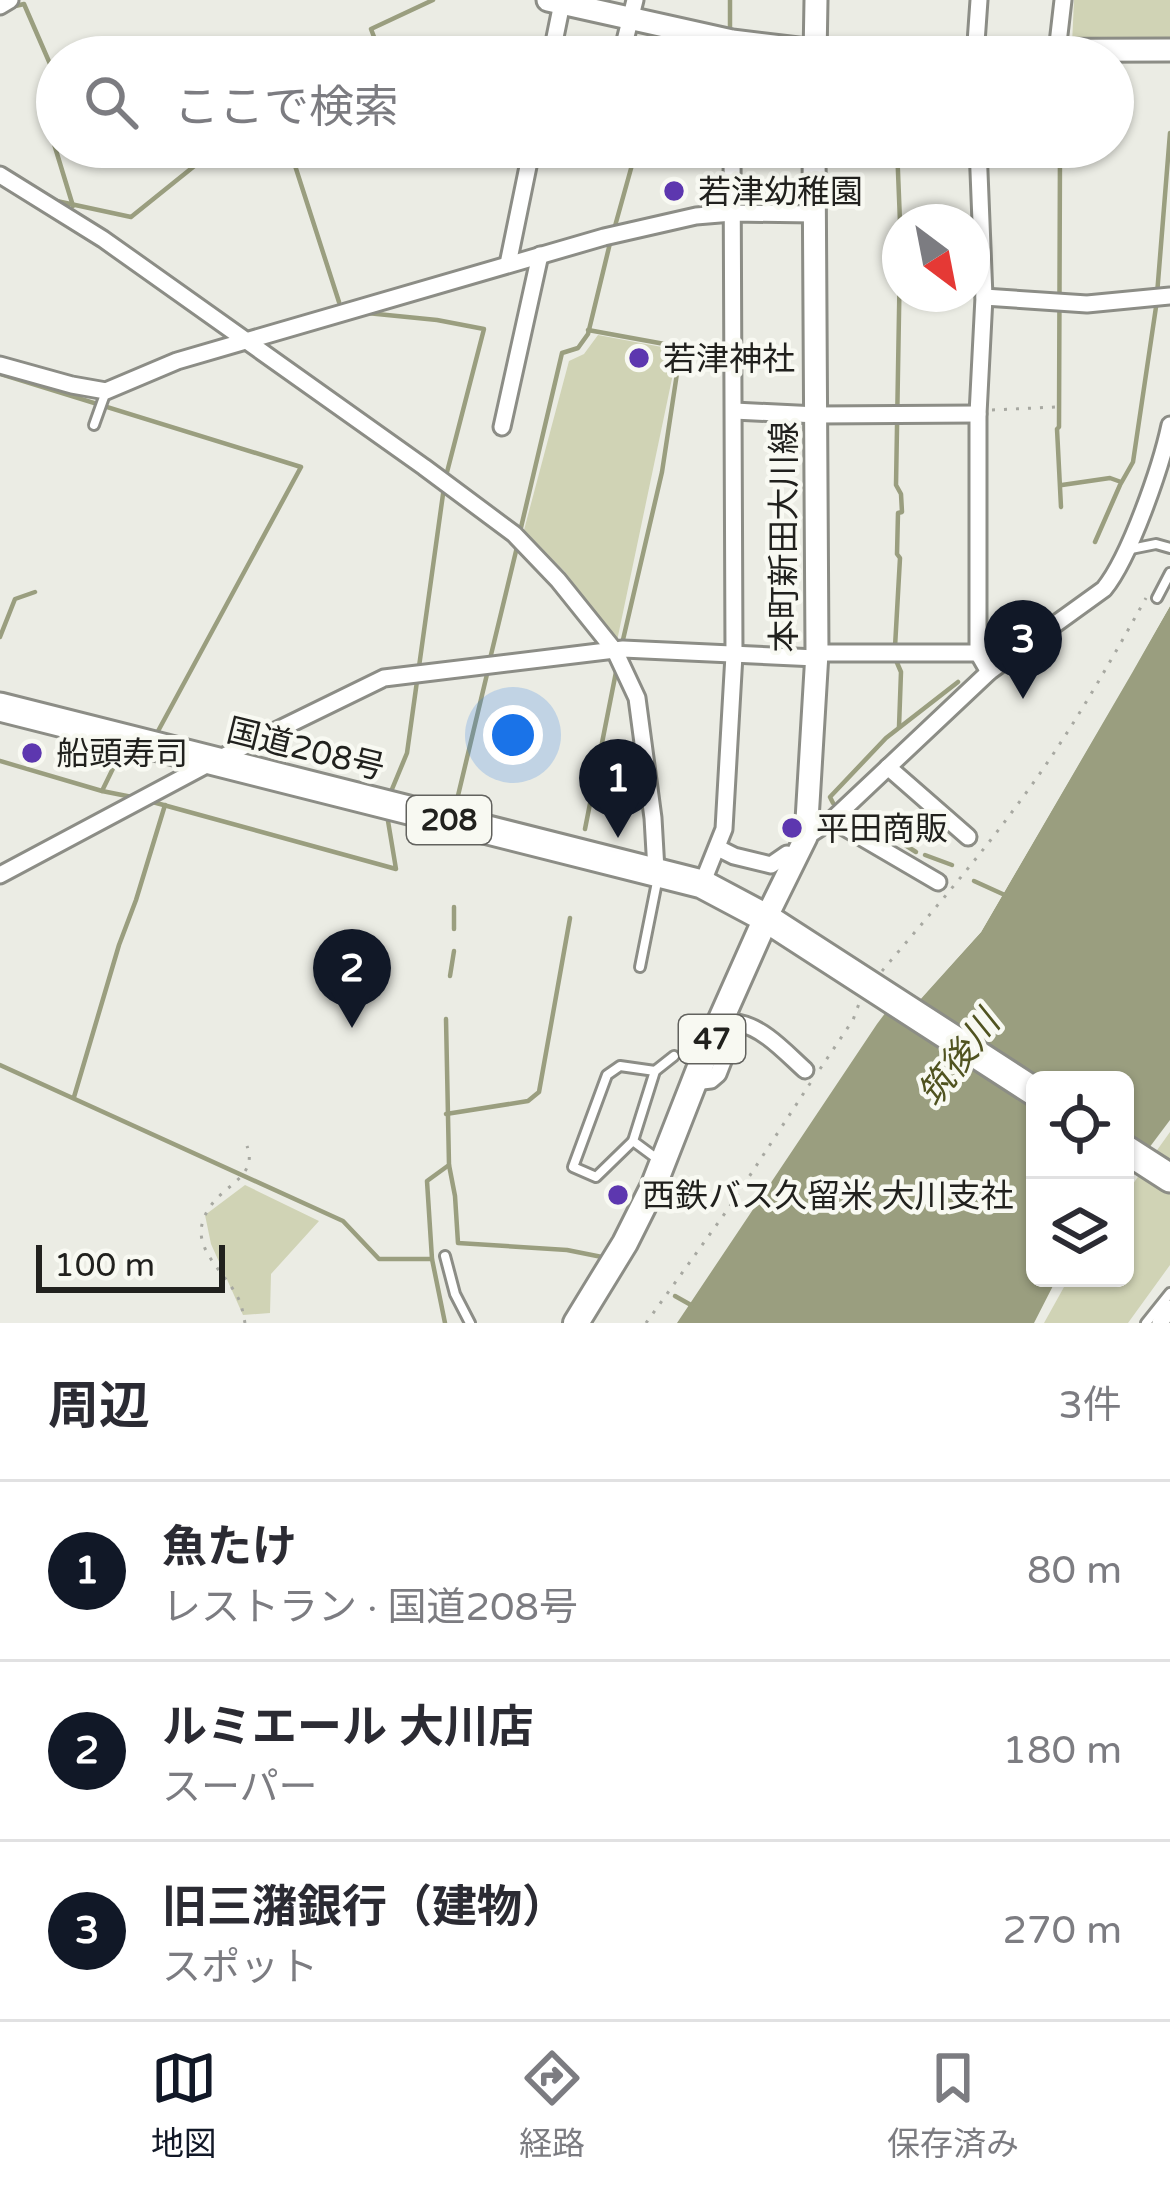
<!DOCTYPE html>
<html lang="ja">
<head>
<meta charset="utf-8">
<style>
  :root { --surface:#fff; --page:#f7f7f7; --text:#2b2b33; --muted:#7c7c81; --line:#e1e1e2; --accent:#111827 }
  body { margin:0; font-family:"Varela Round","Noto Sans JP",sans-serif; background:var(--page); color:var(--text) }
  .controls { position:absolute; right:36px; bottom:36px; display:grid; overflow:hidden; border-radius:18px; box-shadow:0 3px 9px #0004 }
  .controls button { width:108px; height:108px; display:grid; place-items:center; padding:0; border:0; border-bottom:3px solid var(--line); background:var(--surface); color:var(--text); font:60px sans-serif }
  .compass { position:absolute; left:882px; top:204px; width:108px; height:108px; border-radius:50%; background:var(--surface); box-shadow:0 3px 9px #0004; rotate:148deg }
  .scale { position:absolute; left:36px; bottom:30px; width:189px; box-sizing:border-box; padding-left:12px; border:6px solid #21211e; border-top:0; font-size:33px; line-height:42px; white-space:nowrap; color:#21211e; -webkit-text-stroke:9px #f8f9f2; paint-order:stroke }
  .you { position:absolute; left:513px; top:735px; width:42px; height:42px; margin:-30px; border:9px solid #fff; border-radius:50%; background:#1a73e8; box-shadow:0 0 0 18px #1a73e833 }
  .badge { display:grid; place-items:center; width:78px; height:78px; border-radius:50%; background:var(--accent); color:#fff; font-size:39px; font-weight:700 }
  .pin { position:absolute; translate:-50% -99px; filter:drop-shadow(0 3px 6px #0008) }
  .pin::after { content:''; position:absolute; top:63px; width:42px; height:36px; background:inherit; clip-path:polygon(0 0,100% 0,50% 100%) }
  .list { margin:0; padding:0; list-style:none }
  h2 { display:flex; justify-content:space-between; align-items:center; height:156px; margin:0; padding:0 48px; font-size:51px }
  h2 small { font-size:39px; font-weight:400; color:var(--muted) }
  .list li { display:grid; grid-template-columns:78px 1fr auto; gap:36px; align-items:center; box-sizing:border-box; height:180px; padding:0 48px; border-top:3px solid var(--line) }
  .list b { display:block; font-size:45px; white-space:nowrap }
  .list p { margin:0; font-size:39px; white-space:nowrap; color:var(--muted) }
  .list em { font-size:39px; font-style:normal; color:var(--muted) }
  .icon { flex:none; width:66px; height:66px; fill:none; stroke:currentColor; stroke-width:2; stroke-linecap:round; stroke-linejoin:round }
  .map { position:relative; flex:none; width:1170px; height:1323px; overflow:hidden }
  .search { position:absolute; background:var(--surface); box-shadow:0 3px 9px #0004; left:36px; right:36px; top:36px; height:132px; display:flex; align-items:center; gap:30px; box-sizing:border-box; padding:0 42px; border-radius:66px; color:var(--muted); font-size:45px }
  .sheet { height:696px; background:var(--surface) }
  nav { display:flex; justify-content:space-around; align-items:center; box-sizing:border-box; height:168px; border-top:3px solid var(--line); background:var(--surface); font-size:33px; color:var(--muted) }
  nav a { display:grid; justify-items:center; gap:6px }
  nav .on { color:var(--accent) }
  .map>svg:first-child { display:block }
  .green { fill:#d0d3b5 }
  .water { fill:#9a9e7f }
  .pier { fill:#ebece4 }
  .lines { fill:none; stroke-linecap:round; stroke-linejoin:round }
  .stream { stroke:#9a9e7f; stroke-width:4.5 }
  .lane-casing { stroke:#8c8d86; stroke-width:14 }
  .street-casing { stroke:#8c8d86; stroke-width:21 }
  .secondary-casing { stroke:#8c8d86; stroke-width:27 }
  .primary-casing { stroke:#8c8d86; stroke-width:30 }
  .highway-casing { stroke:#8c8d86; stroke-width:33 }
  .path { stroke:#a7a8a1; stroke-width:3; stroke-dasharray:3 9; stroke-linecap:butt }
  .lane { stroke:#fff; stroke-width:8 }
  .street { stroke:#fff; stroke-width:15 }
  .secondary { stroke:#fff; stroke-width:21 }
  .primary { stroke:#fff; stroke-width:24 }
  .highway { stroke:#fff; stroke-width:27 }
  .poi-dot { fill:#5d37af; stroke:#f8f9f2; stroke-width:4.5 }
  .labels { text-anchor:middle; stroke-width:9; stroke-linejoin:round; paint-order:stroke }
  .shield { fill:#f8f9f2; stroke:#62625e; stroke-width:3 }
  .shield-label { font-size:30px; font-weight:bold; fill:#21211e }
  .poi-label { font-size:33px; fill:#21211e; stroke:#f8f9f2; text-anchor:start }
  .street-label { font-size:33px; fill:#21211e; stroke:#f8f9f2 }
  .water-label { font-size:36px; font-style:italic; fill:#505320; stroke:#f8f9f2 }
</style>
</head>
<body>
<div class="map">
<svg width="1170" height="1323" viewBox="0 0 1170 1323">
  <rect width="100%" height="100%" fill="#ebece4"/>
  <!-- green -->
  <g class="green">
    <polygon points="1074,0 1170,0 1170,41 1072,44"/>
    <polygon points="598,335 678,350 617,641 565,572 524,530 569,361 584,354"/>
    <polygon points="1170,1132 1170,1265 1128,1323 1044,1323 1069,1278 1125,1278 1125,1195"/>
    <polygon points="245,1185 319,1221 271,1274 270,1313 243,1315 211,1244 205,1215"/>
  </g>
  <!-- water -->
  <polygon class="water" points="1170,606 1170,1120 1125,1180 1125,1080 1035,1080 1035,1278 1057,1278 1034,1323 677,1323 877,1024 904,988 919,1000 981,932"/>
  <!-- pier -->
  <polygon class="pier" points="1170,600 1170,606 1132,673 981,932 919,1001 904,988 908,984 919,992 977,929 1165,603"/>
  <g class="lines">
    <!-- stream -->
    <g class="stream">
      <polyline points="730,0 730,30"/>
      <polyline points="11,7 24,4 57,80"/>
      <polyline points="366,57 379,50 371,29 433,0"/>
      <polyline points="57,107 51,111 47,121 73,206"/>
      <polyline points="289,147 339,302"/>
      <polyline points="897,147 900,222"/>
      <polyline points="1060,147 1059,427 1057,429 1061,507"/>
      <polyline points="52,200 131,217 218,147"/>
      <polyline points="615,226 637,147"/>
      <polyline points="367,313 437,320 484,329 446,476"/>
      <polyline points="588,330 681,347 662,472 622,644"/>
      <polyline points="0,374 301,467 157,733"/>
      <polyline points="1062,485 1110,478 1121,482"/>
      <polyline points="519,536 562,353 578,348 588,334 611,239"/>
      <polyline points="1095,542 1120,485 1133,462 1156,307 1170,133"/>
      <polyline points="0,637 15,599 35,592"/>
      <polyline points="895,647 900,558 897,554 898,513 902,512 901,494 896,485 900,256"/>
      <polyline points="990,650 1007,638"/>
      <polyline points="895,658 901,672 899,727"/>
      <polyline points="490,659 517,547"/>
      <polyline points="0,761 102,791 120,754"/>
      <polyline points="102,791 132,797"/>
      <polyline points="390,794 407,753 444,487"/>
      <polyline points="149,801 396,869 388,821"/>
      <polyline points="833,803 830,797 886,738 958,682"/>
      <polyline points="456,804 488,670"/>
      <polyline points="864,823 881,832"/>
      <polyline points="585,829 617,667"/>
      <polyline points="905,845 916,852"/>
      <polyline points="925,855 952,865"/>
      <polyline points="974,881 1007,896"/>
      <polyline points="454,929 454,907"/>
      <polyline points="450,976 454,951"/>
      <polyline points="0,1065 343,1221 379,1259 432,1259"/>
      <polyline points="74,1097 119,945 136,900 165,805"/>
      <polyline points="446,1114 528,1101 539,1092 570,918"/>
      <polyline points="449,1165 455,1196 458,1243 567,1250 602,1257"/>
      <polyline points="675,1296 691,1305"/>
      <polyline points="445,1323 432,1259 427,1181 449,1165 446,1019"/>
    </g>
    <!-- lane casing -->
    <g class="lane-casing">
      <g id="lane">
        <polyline points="94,425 104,397"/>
        <polyline points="1131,549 1156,544 1170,548"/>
        <polyline points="1157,598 1170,573"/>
        <polyline points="640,967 658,877"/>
        <polyline points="633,1141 596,1177 573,1167 607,1075 620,1066 655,1071"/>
        <polyline points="660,1161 633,1141 655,1071 674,1056"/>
        <polyline points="445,1256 455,1294 470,1323"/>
        <polyline points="1146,1323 1170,1293"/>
      </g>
    </g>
    <!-- street casing -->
    <g class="street-casing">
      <g id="street">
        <polyline points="0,6 10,0"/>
        <polyline points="1057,52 1063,0"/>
        <polyline points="551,57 562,3"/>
        <polyline points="621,57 635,0"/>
        <polyline points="975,57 979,0"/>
        <polyline points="978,147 984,297 978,414 978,653 989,672"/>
        <polyline points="0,175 103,239 424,467 514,534 558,580 615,651 637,698 653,818 656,870"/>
        <polyline points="508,264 532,147"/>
        <polyline points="984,297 1087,304 1170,296"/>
        <polyline points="0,365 72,385 106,391 177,361 604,237 696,216 732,213 814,214"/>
        <polyline points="734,411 817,415 978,414"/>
        <polyline points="502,427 540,255"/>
        <polyline points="817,653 978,653"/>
        <polyline points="888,767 968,837"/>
        <polyline points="832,820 938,882"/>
        <path d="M806 837 832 820 989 672 1104 589C1130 557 1161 467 1170 425"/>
        <polyline points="718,848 734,856 771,865 787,854 796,856"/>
        <polyline points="0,875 212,762 384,678 623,649 816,658"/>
        <polyline points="702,884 724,829 734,655 732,147"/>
        <path d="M694 1082 711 1080 718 1074 738 1023C764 1028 785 1052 805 1070"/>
        <polyline points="1160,1323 1170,1308"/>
      </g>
    </g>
    <!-- secondary casing -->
    <g class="secondary-casing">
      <g id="secondary">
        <polyline points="548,0 732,41 815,51 1170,50"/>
        <polyline points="815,57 816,0"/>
        <polyline points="766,918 806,837 817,653 814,147"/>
      </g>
    </g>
    <!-- primary casing -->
    <g class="primary-casing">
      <polyline id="primary" points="576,1323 625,1243 653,1187 702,1062 766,918"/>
    </g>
    <!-- highway casing -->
    <g class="highway-casing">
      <g id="highway">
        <polyline points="0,707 702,884 766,918 1035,1092"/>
        <polyline points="1125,1149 1170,1178"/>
      </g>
    </g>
    <!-- path -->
    <g class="path">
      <polyline points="992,410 1056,407"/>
      <path d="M882 971C930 914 979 858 1023 797 1069 735 1108 666 1146 598"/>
      <polyline points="820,1069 853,1020 860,1001"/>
      <path d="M245 1323C243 1314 242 1304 237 1296 225 1273 193 1249 203 1221 214 1185 260 1181 247 1146"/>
      <polyline points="646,1323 728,1209 811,1082"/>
    </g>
    <!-- lane -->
    <use href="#lane" class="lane"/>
    <!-- street -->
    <use href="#street" class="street"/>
    <!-- secondary -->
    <use href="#secondary" class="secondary"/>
    <!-- primary -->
    <use href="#primary" class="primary"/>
    <!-- highway -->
    <use href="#highway" class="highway"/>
  </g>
  <!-- markers -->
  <g class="poi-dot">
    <circle cx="674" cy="191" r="12"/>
    <circle cx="639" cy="358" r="12"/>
    <circle cx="32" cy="753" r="12"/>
    <circle cx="792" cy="828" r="12"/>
    <circle cx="618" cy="1195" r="12"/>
  </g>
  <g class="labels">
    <!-- shield labels -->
    <g class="shield">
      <rect x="407" y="796" width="84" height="48" rx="9"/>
      <rect x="679" y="1015" width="66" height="48" rx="9"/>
    </g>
    <g class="shield-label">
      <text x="449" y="830">208</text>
      <text x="712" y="1049">47</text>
    </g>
    <!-- poi labels -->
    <g class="poi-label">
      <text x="698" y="203">若津幼稚園</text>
      <text x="663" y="370">若津神社</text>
      <text x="56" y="765">船頭寿司</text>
      <text x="816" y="840">平田商販</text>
      <text x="642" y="1207">西鉄バス久留米 大川支社</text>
    </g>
    <!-- street labels -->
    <g class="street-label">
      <text transform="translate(783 537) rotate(-90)" y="12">本町新田大川線</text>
      <text transform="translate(306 748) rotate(14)" y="12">国道208号</text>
    </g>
    <!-- water labels -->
    <g class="water-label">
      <text transform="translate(958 1058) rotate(-53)" y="13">筑後川</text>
    </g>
  </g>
</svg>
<div class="controls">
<button><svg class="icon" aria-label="locate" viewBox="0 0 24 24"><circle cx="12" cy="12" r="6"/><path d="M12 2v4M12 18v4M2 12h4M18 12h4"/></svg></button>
<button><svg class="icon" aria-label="layers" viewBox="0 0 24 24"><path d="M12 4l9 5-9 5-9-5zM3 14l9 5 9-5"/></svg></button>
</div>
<svg class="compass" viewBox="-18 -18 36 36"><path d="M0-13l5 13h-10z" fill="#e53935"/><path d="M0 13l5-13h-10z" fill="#7c7c81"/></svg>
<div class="scale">100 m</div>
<div class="you"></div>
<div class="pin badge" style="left:618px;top:838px">1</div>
<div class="pin badge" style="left:352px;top:1028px">2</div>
<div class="pin badge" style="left:1023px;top:699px">3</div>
<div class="search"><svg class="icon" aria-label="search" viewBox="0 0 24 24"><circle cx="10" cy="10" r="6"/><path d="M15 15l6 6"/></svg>ここで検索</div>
</div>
<section class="sheet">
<h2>周辺<small>3件</small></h2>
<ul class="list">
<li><span class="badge">1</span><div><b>魚たけ</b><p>レストラン · 国道208号</p></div><em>80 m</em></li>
<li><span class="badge">2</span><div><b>ルミエール 大川店</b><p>スーパー</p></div><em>180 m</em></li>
<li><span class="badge">3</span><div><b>旧三潴銀行（建物）</b><p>スポット</p></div><em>270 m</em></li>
</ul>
</section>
<nav>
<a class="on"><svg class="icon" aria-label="map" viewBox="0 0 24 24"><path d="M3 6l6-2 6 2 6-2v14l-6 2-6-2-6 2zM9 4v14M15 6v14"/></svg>地図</a>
<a><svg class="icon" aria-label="directions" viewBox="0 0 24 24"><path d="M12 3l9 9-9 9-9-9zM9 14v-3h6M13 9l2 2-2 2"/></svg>経路</a>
<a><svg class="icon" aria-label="saved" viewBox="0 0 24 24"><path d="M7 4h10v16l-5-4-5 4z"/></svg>保存済み</a>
</nav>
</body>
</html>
